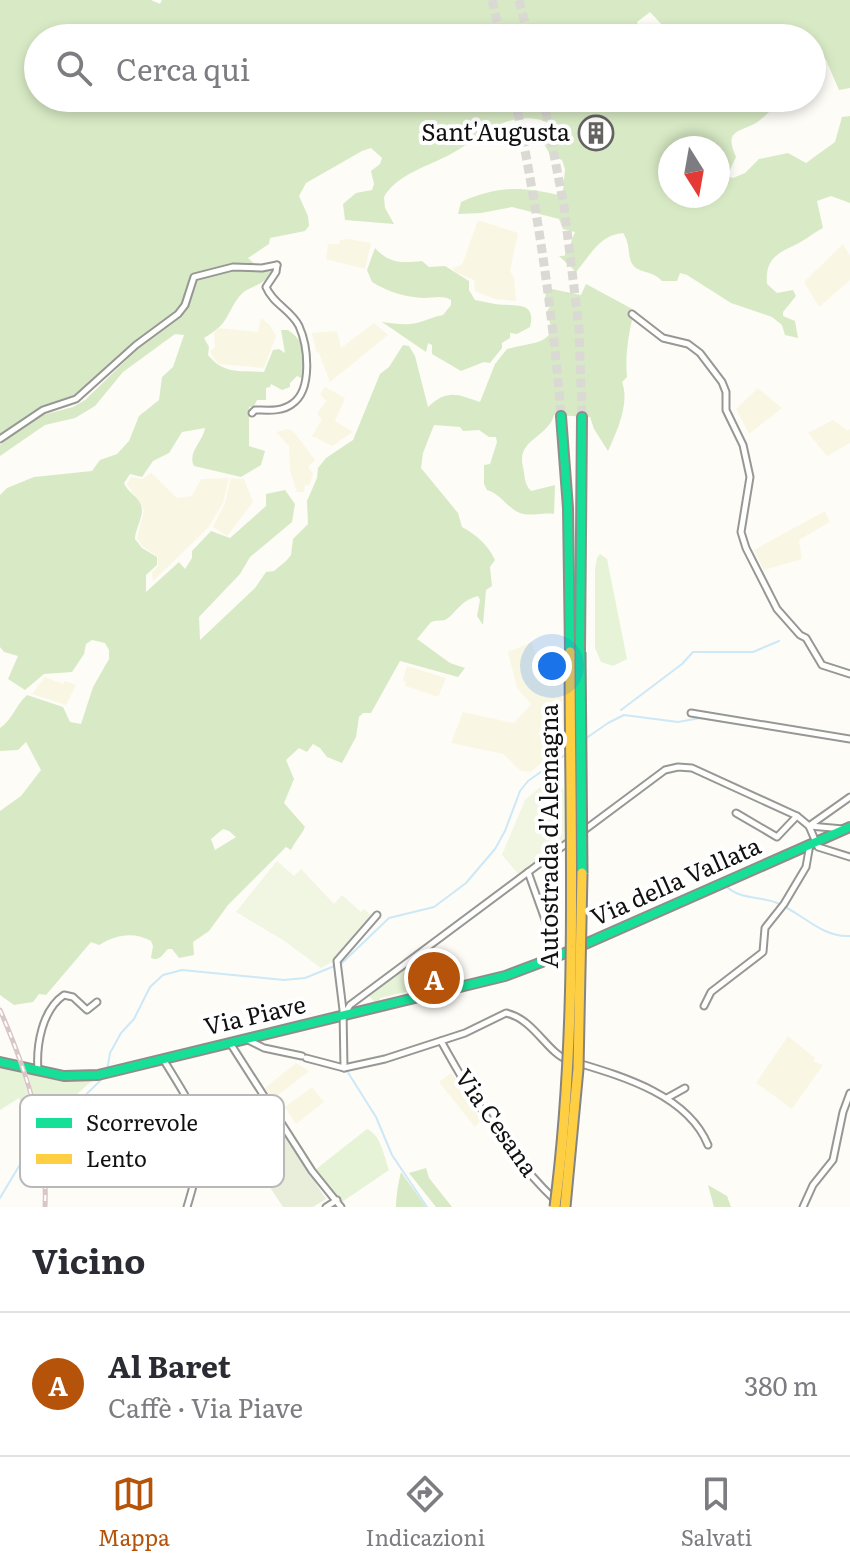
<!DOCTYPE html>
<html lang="it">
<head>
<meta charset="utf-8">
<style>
  :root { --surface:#fff; --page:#f7f7f7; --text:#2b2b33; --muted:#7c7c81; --line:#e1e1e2; --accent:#b45309 }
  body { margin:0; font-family:Literata,serif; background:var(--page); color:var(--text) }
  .compass { position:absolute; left:658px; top:136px; width:72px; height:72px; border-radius:50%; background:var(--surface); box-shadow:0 4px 12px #0003; rotate:169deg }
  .you { position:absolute; left:552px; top:666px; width:28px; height:28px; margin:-20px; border:6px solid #fff; border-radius:50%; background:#1a73e8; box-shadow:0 0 0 12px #1a73e833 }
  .badge { display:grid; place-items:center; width:52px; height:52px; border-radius:50%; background:var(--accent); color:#fff; font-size:26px; font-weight:700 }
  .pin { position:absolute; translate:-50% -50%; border:4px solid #fff; box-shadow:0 2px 8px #0006 }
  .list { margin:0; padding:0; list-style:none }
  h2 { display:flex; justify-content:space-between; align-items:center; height:104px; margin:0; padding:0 32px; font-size:34px }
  h2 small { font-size:26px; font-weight:400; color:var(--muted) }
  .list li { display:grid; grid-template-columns:52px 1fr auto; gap:24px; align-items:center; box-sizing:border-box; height:144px; padding:0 32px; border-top:2px solid var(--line) }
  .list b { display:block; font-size:30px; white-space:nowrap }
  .list p { margin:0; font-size:26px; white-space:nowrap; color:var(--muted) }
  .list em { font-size:26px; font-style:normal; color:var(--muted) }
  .icon { flex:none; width:44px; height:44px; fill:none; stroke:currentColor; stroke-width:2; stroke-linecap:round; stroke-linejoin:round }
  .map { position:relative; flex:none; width:850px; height:1207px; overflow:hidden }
  .search { position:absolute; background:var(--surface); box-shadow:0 4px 12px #0003; left:24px; right:24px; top:24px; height:88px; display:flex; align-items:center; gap:20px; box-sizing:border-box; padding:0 28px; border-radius:44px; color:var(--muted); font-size:30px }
  .sheet { height:248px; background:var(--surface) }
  nav { display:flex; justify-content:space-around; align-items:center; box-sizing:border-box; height:112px; border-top:2px solid var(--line); background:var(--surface); font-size:22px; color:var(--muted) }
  nav a { display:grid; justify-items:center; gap:4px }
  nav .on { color:var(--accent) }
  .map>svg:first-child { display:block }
  .farmland { fill:#f9f7e4 }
  .green { fill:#e7f3d7 }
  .forest { fill:#d8eac5; fill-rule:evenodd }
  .cemetery { fill:#e9eedb }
  .pitch { fill:#f0f6e1 }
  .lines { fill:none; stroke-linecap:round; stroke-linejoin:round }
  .stream { stroke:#cde8f7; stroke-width:2 }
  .highway-tunnel { stroke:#dad9d4; stroke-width:9; stroke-dasharray:9 4.5; stroke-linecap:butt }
  .street-casing { stroke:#979795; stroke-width:9 }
  .fast-casing { stroke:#8e8d8b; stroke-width:12 }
  .street { stroke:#fffffe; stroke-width:5 }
  .fast { stroke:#16e098; stroke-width:8 }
  .rail-casing { stroke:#d9c6c7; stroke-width:5 }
  .rail { stroke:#fff; stroke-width:2; stroke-dasharray:6; stroke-linecap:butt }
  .fast-bridge-casing { stroke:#858482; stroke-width:13; stroke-linecap:butt }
  .slow-bridge-casing { stroke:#858482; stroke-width:13; stroke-linecap:butt }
  .fast-bridge { stroke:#16e098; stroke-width:9 }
  .slow-bridge { stroke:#ffcf43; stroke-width:9 }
  .labels { text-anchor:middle; stroke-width:8; stroke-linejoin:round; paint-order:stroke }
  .poi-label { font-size:24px; fill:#111; stroke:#fff; text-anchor:end }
  .street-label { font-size:24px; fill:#111; stroke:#fff }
  .key { fill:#fff; stroke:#b8b8b8; stroke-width:2 }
  .key-label { font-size:22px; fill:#111 }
</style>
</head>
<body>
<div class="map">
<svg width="850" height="1207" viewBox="0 0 850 1207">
  <rect width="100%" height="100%" fill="#fdfcf7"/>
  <!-- farmland -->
  <g class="farmland">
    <polygon points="478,220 518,233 510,271 514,277 516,301 495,299 475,291 474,280 455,272 453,268 462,265"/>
    <polygon points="349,239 371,243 365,269 326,259 328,244 339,244 340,240"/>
    <polygon points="843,244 850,256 850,280 819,307 804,282"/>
    <polygon points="261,318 269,324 276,336 264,368 218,364 210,352 215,347 214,333 218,328 258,332"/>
    <polygon points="374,323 388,335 330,382 319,353 316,351 312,333 337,331 341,348"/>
    <polygon points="325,387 345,398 335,421 353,432 332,446 312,436 322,419 317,414 326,401 320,394"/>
    <polygon points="758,388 782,408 749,434 736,409"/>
    <polygon points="833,420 847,430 850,429 850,443 827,456 808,433"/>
    <polygon points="289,429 294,432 315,460 308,467 313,474 309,486 305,484 304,492 297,492 290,471 289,446 276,432"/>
    <polygon points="151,473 177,498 192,496 201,479 229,478 223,503 208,528 153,581 152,573 158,566 158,557 142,546 137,538 144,510 127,484 131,477 142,479"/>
    <polygon points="231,478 244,479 253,502 227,536 213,527 225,503"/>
    <polygon points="825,511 830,522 799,540 802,559 764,570 754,550"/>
    <polygon points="532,642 538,664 562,677 563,723 553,753 531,772 521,771 503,754 451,743 463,712 514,723 531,704 517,688 508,652"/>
    <polygon points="407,666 446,678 438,697 405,686 406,682 403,680"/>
    <polygon points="45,677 63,684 65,681 76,685 66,705 32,694"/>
    <polygon points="788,1036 815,1058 813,1061 823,1065 792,1109 756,1083"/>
    <polygon points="296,1063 309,1071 272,1100 265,1088"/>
    <polygon points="451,1073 467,1092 465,1095 476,1107 474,1110 481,1120 475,1127 439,1082"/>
    <polygon points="312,1087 324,1102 296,1124 285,1107"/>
  </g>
  <!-- green -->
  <g class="green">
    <polygon points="600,554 607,559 627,659 613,666 601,662 595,648 595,569 597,558"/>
    <polygon points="416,960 422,988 380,998 380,1000 374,1002 368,994"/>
    <polygon points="0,1067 21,1069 37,1129 32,1135 19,1098 0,1110"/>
    <polygon points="27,1070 60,1079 94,1079 41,1126"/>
    <path d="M367 1129C381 1135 384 1156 389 1170L342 1202 315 1170Z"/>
  </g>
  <!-- forest -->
  <g class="forest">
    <path d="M0 0H151L160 4 162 0H850V88L839 90 826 60 812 52V38H681L680 33 664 27 650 12 637 22 642 38H38V98H781C775 106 762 121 752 125 733 133 726 134 736 157L727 176 733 178 745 173 759 159 788 153 806 163 835 142 842 117 850 116V203L831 196 817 201 823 228C813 233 804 241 795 245 775 254 765 261 767 284L777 293 793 290 796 296 783 312V316L795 321 798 338 785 335 782 325 772 317 731 303 687 275 680 273 677 281H662C652 270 638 273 633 265 627 258 631 244 623 233 599 235 590 256 576 272L559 256H564C570 249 571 241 575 232L563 229 559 219 512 207 481 213 458 214 461 202C498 186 520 186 559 195L563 192 565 169 562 160 551 156 544 144 560 139 561 134C556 127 549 123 541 120 504 111 481 138 451 154 429 166 397 174 384 197L385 208 394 224 345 220 343 204 356 193 372 190 374 184 371 171 380 164 382 158 371 148 362 151 306 183 299 196 308 216 309 226 305 231 270 238 269 244 248 258 259 268 229 264 219 272 197 275 187 305 143 339 83 398 72 404 44 410 0 440ZM670 148H718V196H670Z"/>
    <path d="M375 248C390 264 402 263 422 261L429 267 445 266 469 281V290L475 300C482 301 488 303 495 304 513 307 537 299 530 327L517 334 510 333V338L502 343V348L490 363 484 362 461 371 432 354V345L428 343 426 352 382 322C391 323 401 325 410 324 422 323 431 317 443 315L451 305V300C442 295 434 298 424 298 405 297 388 292 372 282L367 270Z"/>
    <path d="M228 267 262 271 273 267C268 284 258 283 245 291 235 298 230 314 223 323 218 329 209 335 204 338L209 347 208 355C224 375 240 370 264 372L273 350 279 349 285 353 281 330H288C307 342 305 359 303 379L297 376 290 383V387L282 390 271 384 270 387 266 388V400H257L254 406 249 407V446L265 451 261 465 241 477 194 466C187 452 203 442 205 428L182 432 169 453 153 461 142 477 130 474 124 483C128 493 138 496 141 505 145 516 135 528 135 539L142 548 157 557V565L146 575V592L179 562 185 569 192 558V551L211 531 230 538 266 506V494L285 490 295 504 292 522 250 557 240 574 199 617 200 640 255 588 266 572 274 571 286 561 291 555 293 539 308 524 307 501 317 478 318 468 326 458 353 440 380 374 389 367 403 345 409 346 415 356 428 407C447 389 457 394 480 402L495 364 507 349C530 342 563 345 546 313L552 303 545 298 547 288 581 295 586 284 636 311 645 322 632 320C628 338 625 358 627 377L622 382C630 403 617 431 608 451L594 429 590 417 554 415C548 438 516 439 523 467 525 476 524 484 531 491L555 485 554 514C543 512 530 517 520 513 507 508 501 494 487 490L484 484V465L490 464 497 442 496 437H489L479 430 463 431 460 427 434 425 423 453 421 468 458 513 462 527C478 536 487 544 495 560L490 567 492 586 486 590 483 625 477 616 480 600 478 596C459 601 456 614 445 620 441 621 436 620 431 622L417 639 450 663 465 668 458 677 400 661 371 713H363L359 717 356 737 342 763 327 757 320 748 313 744 307 752 299 748 286 760 294 779 284 803 305 827C301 836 295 841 291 850L286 847 228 905 209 931 193 942 194 955 179 958 172 949H168C163 954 159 962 151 958L153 946 151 941C134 931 115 935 99 945L91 942 46 995 39 994 33 1002 14 1005 0 995V811L21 796 41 770 26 742 18 750 0 751V728C13 719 15 706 27 695L63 707 70 722 81 724 93 687 109 659V650L105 643 92 640 86 644 84 654 72 672 44 674 25 690 8 679 18 656 4 652 0 647V495L7 488 34 477 92 471 100 460 117 454 129 441 139 416 159 400 162 377 173 367 184 335 175 334 123 372 95 406 75 418 45 425 0 456V445L10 435 39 416 73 407 85 400 145 342 189 306 197 279 217 275ZM223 829 229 831 236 837 215 850 211 839Z"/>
    <polygon points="426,1168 429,1178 452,1207 436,1207 409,1173"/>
    <path d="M401 1172 426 1207H396C396 1197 398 1184 401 1172Z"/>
    <polygon points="708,1185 727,1196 731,1207 714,1207"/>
  </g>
  <!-- cemetery -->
  <polygon class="cemetery" points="272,1116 326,1199 313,1207 283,1207 254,1163 251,1164 245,1158 246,1150 238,1138"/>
  <!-- pitch -->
  <g class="pitch">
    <polygon points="560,783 572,806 580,832 520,876 502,855 525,800 539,788"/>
    <polygon points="277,861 294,876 301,869 334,904 342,895 361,912 364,909 373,917 336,960 321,968 283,940 236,912"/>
  </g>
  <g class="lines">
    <!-- stream -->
    <g class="stream">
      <polyline points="621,710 682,664 693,652 753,652 779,641"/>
      <polyline points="585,739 608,723 624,715 678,722 700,718 850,742"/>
      <path d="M725 885C739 900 760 896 777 903 802 913 822 938 850 936"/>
      <polyline points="107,1071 110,1053 121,1033 134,1019 150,987 163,975 182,970 284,980 305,978 342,963 389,918 434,907 466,883 495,849 505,831 520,791 528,781 568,753"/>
      <polyline points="347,1071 376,1117 392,1155 427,1207"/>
      <polyline points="0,1198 28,1151 105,1076"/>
    </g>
    <!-- highway-tunnel -->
    <g class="highway-tunnel">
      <polyline points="492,0 501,38"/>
      <polyline points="519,0 529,38"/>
      <path d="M515 98C536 204 553 309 561 416"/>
      <polyline points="543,98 564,206 579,328 582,417"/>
    </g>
    <!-- street casing -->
    <g class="street-casing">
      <g id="street">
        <polyline points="632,314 663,338 688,344 700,353 722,382 726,392 726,410 743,445 750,477 741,532 746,548 777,609 800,635 806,638 822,665 850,674"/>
        <path d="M252 413 255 410C268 410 281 412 292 404 313 390 308 346 299 326 291 310 273 304 266 287L276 272 277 265"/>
        <polyline points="0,439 43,410 76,399 136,345 178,314 185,305 194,277 233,267 262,268 277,265"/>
        <polyline points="691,713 850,739"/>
        <polyline points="736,813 777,837 797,816"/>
        <polyline points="809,826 850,797"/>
        <polyline points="810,826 843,829"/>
        <polyline points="528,872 558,956"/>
        <polyline points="704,1006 711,992 763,952 765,928 784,904 806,867 810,844"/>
        <polyline points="344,1015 350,1005 665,770 678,767 692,768 797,816 809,826 818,847 850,857"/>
        <polyline points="246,1039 264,1048 302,1056"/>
        <path d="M441 1041C473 1099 508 1155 556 1201"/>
        <polyline points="230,1043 312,1171 341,1207"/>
        <path d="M306 1058 344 1068 385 1059 465 1033 506 1013C534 1019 547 1053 568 1060"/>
        <path d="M163 1059C204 1125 210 1131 187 1207"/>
        <path d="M578 1063C625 1077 688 1096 708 1145"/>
        <polyline points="344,1068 343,1010 337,961 377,915"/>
        <path d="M38 1071C36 1045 42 1010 64 995L73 997 87 1010 97 1002"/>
        <polyline points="667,1098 685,1088"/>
        <polyline points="326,1207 337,1200"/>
        <polyline points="803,1207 813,1185 833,1160 843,1112 850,1093"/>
      </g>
    </g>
    <!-- fast casing -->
    <g class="fast-casing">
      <g id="fast">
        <polyline points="561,416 568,508 570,652"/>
        <polyline points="580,652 582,417"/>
        <polyline points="0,1062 64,1076 98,1075 505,976 558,956 850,827"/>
      </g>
    </g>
    <!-- street -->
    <use href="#street" class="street"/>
    <!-- fast -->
    <use href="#fast" class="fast"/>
    <!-- rail casing -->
    <g class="rail-casing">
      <path id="rail" d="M0 1010C28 1074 48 1137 45 1207"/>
    </g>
    <!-- rail -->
    <use href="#rail" class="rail"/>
    <!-- fast-bridge casing -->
    <g class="fast-bridge-casing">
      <polyline id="fast-bridge" points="580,652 582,873"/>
    </g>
    <!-- slow-bridge casing -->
    <g class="slow-bridge-casing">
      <g id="slow-bridge">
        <path d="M555 1207C579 1023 570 837 570 652"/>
        <polyline points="565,1207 578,1069 582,873"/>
      </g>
    </g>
    <!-- fast-bridge -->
    <use href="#fast-bridge" class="fast-bridge"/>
    <!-- slow-bridge -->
    <use href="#slow-bridge" class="slow-bridge"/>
  </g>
  <!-- icons -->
  <defs>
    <g id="building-ring" transform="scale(1.8)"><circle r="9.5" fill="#fff" stroke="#646362" stroke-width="1.5"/><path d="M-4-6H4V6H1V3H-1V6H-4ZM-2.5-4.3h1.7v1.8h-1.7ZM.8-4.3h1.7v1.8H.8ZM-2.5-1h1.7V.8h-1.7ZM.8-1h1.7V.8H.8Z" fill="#646362"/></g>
  </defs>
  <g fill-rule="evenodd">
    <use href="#building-ring" x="596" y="133"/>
  </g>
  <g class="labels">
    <!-- poi labels -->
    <g class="poi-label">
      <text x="570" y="141">Sant'Augusta</text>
    </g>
    <!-- street labels -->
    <g class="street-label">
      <text transform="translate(550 836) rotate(-90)" y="8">Autostrada d'Alemagna</text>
      <text transform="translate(676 882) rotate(-24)" y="8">Via della Vallata</text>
      <text transform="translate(255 1016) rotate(-13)" y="8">Via Piave</text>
      <text transform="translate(496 1123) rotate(55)" y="8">Via Cesana</text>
    </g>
  </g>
  <!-- legend -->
  <rect x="20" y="1095" width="264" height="92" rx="12" class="key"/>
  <rect x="36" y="1118" width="36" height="10" fill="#16e098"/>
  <rect x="36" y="1154" width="36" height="10" fill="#ffcf43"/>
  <g class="key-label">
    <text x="86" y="1131">Scorrevole</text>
    <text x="86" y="1167">Lento</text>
  </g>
</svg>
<svg class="compass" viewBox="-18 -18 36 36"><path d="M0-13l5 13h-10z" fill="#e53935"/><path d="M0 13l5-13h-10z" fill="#7c7c81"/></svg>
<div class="you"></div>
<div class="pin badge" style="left:434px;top:978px">A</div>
<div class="search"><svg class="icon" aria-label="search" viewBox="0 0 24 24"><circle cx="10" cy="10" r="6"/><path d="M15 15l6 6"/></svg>Cerca qui</div>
</div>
<section class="sheet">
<h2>Vicino<small></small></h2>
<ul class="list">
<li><span class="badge">A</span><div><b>Al Baret</b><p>Caffè · Via Piave</p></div><em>380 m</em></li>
</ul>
</section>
<nav>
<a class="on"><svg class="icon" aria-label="map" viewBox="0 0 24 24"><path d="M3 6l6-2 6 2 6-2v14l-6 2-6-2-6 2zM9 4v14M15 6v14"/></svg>Mappa</a>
<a><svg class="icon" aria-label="directions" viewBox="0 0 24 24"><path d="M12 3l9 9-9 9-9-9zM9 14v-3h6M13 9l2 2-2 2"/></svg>Indicazioni</a>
<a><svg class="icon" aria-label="saved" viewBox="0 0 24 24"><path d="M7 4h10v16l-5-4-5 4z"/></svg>Salvati</a>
</nav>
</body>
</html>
